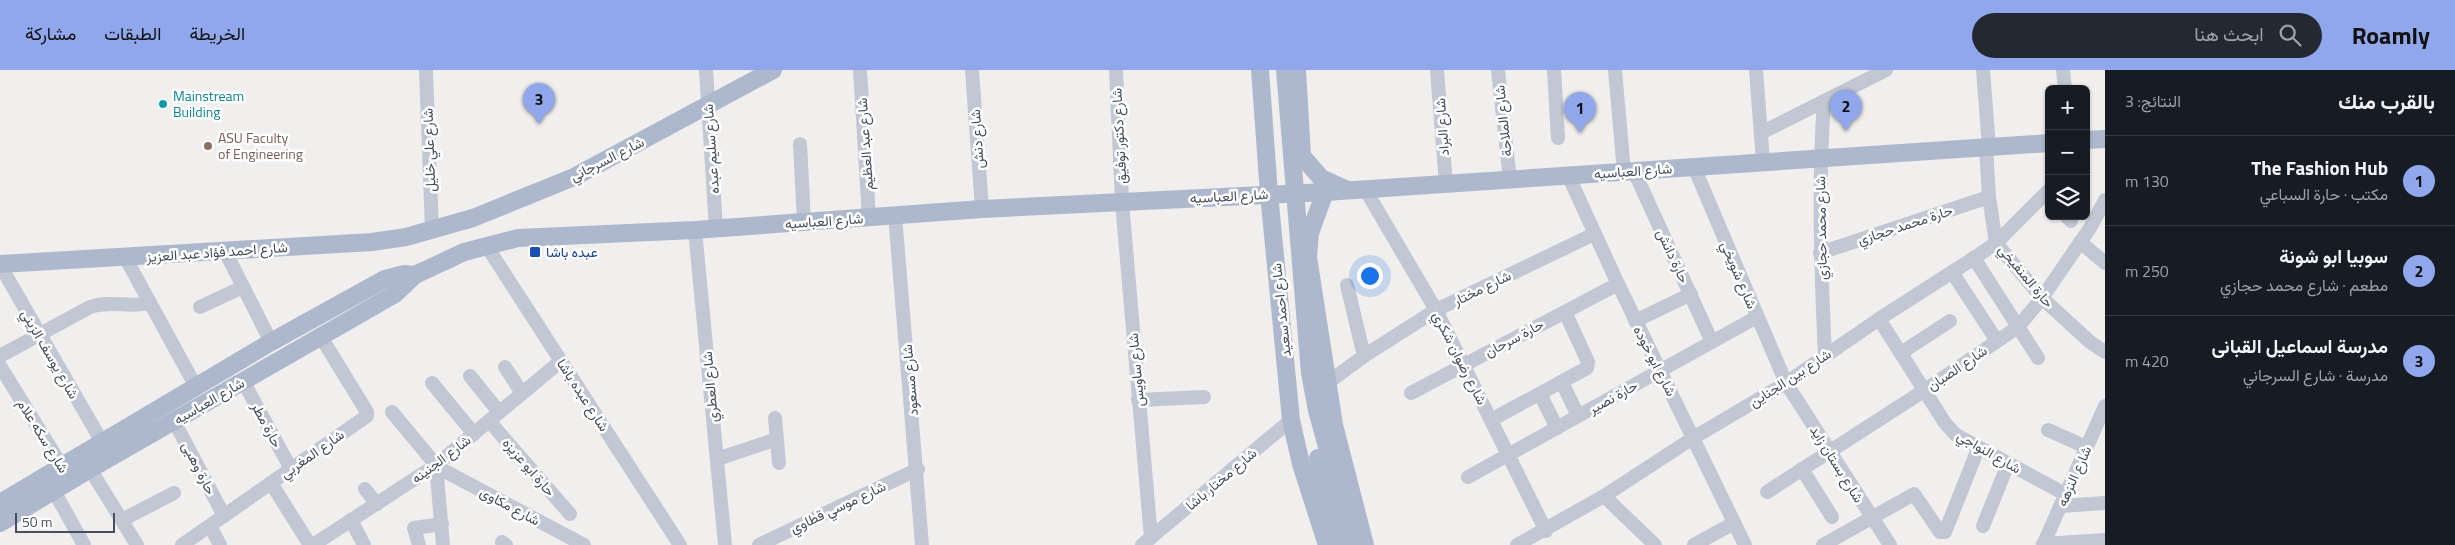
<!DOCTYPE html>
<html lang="ar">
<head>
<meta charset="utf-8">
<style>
  :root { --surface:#171b24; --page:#242831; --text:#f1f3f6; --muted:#9ea1a6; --line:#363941; --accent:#90a7ec }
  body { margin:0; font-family:"Titillium Web",Vazirmatn,sans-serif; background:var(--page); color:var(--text); direction:rtl }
  .controls { position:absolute; right:15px; top:15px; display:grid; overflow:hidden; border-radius:8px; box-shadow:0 1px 4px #0004 }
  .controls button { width:45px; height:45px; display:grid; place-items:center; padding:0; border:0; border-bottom:1px solid var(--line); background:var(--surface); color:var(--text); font:25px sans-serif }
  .scale { position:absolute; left:15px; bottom:12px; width:100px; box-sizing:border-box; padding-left:5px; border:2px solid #464d5c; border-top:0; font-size:14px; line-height:18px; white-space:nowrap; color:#464d5c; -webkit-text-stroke:4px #fff; paint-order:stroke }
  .you { position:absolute; left:1369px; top:205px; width:18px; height:18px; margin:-12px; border:4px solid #fff; border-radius:50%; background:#1a73e8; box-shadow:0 0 0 8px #1a73e833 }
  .badge { display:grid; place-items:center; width:32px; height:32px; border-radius:50%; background:var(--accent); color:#111; font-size:16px; font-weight:700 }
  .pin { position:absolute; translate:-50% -41px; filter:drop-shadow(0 1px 2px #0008) }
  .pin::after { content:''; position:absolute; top:26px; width:18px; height:15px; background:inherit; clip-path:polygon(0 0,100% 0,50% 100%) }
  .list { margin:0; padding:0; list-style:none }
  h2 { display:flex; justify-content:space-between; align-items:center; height:65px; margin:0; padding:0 20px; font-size:21px }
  h2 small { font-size:16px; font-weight:400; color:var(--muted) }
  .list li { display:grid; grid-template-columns:32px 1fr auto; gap:15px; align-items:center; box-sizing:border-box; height:90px; padding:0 20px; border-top:1px solid var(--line) }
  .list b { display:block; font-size:19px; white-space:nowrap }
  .list p { margin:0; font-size:16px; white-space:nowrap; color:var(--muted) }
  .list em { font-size:16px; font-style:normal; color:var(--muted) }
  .icon { flex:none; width:28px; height:28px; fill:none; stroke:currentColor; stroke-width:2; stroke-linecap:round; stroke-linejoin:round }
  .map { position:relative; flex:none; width:2105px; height:475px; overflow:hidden; direction:ltr }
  header { display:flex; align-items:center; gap:30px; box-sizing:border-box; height:70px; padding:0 25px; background:var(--accent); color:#111 }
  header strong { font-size:24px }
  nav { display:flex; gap:28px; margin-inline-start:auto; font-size:18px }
  .search { width:350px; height:45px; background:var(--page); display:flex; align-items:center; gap:12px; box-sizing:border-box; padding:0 18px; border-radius:28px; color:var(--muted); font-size:19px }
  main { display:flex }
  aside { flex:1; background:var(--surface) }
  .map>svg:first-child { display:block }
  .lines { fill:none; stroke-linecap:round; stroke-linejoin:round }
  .minor { stroke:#c1c7d3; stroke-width:14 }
  .major { stroke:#aeb8cd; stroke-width:18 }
  .major-bridge { stroke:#aeb8cd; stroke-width:18 }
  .culture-dot { fill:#0f9aa8; stroke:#fff; stroke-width:2 }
  .education-dot { fill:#8d6e63; stroke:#fff; stroke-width:2 }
  .transit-dot { fill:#1a4fb4; stroke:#fff; stroke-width:2 }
  .labels { text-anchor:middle; stroke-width:5; stroke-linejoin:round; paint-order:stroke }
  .culture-label { font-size:14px; fill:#0d838f; stroke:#fff; text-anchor:start }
  .street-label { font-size:14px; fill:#464d5c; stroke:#fff }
  .education-label { font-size:14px; fill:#785e54; stroke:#fff; text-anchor:start }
  .transit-label { font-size:14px; fill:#164399; stroke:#fff; text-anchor:start }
</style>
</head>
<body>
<header>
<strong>Roamly</strong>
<div class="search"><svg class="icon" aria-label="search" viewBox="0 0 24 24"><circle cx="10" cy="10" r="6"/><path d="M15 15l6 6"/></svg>ابحث هنا</div>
<nav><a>الخريطة</a><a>الطبقات</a><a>مشاركة</a></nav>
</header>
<main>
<aside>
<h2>بالقرب منك<small>النتائج: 3</small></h2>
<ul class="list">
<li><span class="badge">1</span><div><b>The Fashion Hub</b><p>مكتب · حارة السباعي</p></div><em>130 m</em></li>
<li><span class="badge">2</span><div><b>سوبيا ابو شونة</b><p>مطعم · شارع محمد حجازي</p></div><em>250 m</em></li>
<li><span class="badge">3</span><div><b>مدرسة اسماعيل القبانى</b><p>مدرسة · شارع السرجاني</p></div><em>420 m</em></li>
</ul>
</aside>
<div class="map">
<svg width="2105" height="475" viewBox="0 0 2105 475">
  <rect width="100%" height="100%" fill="#f1eeee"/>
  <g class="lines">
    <!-- minor -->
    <g class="minor">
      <polyline points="426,0 432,161"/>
      <polyline points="706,0 716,159"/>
      <polyline points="860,0 869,148"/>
      <polyline points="972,0 982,139"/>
      <polyline points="1116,0 1122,132 1151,468"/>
      <polyline points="1437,0 1446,114"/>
      <polyline points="1498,0 1509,101"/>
      <polyline points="1554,0 1558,68"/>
      <polyline points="1615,0 1624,102"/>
      <polyline points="1756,0 1763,92"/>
      <polyline points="1983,0 1989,77"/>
      <polyline points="2063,0 2065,19"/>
      <path d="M1824 31C1818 116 1821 201 1825 286"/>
      <polyline points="1761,63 1886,0"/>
      <polyline points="800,74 804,152"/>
      <polyline points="1986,77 1989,127 1996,173 2042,228 2090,272 2105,282"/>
      <polyline points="1694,97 1786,313 1890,475"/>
      <polyline points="1634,101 1712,272"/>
      <polyline points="1568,105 1618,214 1745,475"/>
      <polyline points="1365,119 1436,240 1546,461"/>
      <polyline points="895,145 922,475"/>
      <polyline points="2066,146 2071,151"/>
      <polyline points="695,160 725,475"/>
      <polyline points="2080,172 2105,193"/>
      <polyline points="486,175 680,475"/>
      <polyline points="225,181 271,272"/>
      <polyline points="1820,183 1989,127"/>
      <polyline points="125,187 196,317"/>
      <polyline points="1974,188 2038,288"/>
      <polyline points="0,195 102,372"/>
      <polyline points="1952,202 1997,271"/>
      <polyline points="1347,215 1364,286"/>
      <polyline points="200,237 243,217"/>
      <polyline points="1879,249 1945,353 1956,365 2065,424"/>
      <polyline points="1635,251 1691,224"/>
      <polyline points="1901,283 1950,251"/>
      <path d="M0 286 90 237C110 230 129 238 150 233"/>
      <polyline points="0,296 66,403"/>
      <polyline points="505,297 522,323"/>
      <polyline points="470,306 499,342"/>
      <polyline points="243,311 291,399"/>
      <polyline points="1562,312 1578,346"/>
      <polyline points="432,313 474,364"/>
      <polyline points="1326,314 1364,286 1436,240 1594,164"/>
      <polyline points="1411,323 1618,214"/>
      <polyline points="1540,324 1557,358"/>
      <polyline points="1138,330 1204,327"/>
      <polyline points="392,342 436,395 443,475"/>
      <polyline points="775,348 779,393"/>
      <polyline points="1491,350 1587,298 1588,292 1565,242"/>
      <polyline points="174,351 224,446"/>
      <polyline points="489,351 570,444"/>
      <polyline points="2048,360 2086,377"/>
      <polyline points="717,389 777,369"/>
      <polyline points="437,397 584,475"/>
      <polyline points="90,399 137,475"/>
      <polyline points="1802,399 1832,447"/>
      <polyline points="1468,407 1757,247"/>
      <polyline points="271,413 310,475"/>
      <polyline points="365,419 377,434"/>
      <polyline points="54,421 84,475"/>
      <polyline points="1767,422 1925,320 2018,257 2042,228 2090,158 2105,130"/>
      <polyline points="1604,426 1655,475"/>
      <polyline points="2060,436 2105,433"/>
      <polyline points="122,450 174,423"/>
      <polyline points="351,450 364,475"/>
      <polyline points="210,456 220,475"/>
      <polyline points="1983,456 2008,394"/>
      <polyline points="502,472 506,475"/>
      <polyline points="2043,474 2105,470"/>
      <polyline points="182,475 367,346 367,342 321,267"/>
      <polyline points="313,475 436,395 561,291"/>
      <polyline points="419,475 414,458 442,454"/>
      <polyline points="759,475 918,399"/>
      <polyline points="1142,475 1291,350"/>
      <polyline points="1517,475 1604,426 1693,368 1786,313 1879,249 1974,188 1996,173 2049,120"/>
      <polyline points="1694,475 1734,453"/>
      <polyline points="1823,475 1914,424 1940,462 1945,462 1978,379"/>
      <polyline points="2043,475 2105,336"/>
    </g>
    <!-- major -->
    <g class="major">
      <polyline points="1260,0 1269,124 1291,350 1301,394 1327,475"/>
      <polyline points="1297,0 1302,86 1321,108 1345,119"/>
      <polyline points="2086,70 2105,69"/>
      <polyline points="1325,122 1310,163 1308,187 1334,355 1365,475"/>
      <polyline points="0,194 372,172 406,167 473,148 574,107 773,0"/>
      <polyline points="0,433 271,272 385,209 404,204 415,205"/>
      <polyline points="0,453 90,399 395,224 415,205 464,182 518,168 695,160 982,139 1325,122 2049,73"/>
    </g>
    <!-- major-bridge -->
    <g class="major-bridge">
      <polyline points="1285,0 1310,303 1317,340 1354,475"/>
      <polyline points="1318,388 1341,475"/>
    </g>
  </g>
  <!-- markers -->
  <circle class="culture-dot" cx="163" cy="34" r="5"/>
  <circle class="education-dot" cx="208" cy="76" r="5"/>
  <rect class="transit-dot" x="529" y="176" width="12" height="12" rx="2.5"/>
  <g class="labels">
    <!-- culture labels -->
    <g class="culture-label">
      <text x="173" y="31">Mainstream<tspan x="173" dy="16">Building</tspan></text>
    </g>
    <!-- street labels -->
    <g class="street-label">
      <text transform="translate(1503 51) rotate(-96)" y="5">شارع الملاحة</text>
      <text transform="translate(1442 57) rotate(-94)" y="5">شارع البراد</text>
      <text transform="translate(1119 66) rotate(-93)" y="5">شارع دكتور توفيق</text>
      <text transform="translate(977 69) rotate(-94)" y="5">شارع دنش</text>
      <text transform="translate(865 74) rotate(-94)" y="5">شارع عبد العظيم</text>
      <text transform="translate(711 79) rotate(-94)" y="5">شارع سليم عبده</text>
      <text transform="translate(429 80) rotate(-92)" y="5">شارع علي خليل</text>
      <text transform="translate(607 89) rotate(-27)" y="5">شارع السرجاني</text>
      <text transform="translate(1633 101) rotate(-4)" y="5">شارع العباسيه</text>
      <text transform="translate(1229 126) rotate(-3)" y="5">شارع العباسيه</text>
      <text transform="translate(824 151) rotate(-4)" y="5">شارع العباسيه</text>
      <text transform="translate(1905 155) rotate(-18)" y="5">حارة محمد حجازي</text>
      <text transform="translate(1821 158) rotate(-91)" y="5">شارع محمد حجازي</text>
      <text transform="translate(217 182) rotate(-4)" y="5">شارع احمد فؤاد عبد العزيز</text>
      <text transform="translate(1673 186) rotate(65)" y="5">حارة دانش</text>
      <text transform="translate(1739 205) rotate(67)" y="5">شارع شويخي</text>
      <text transform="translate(2026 206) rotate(50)" y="5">حارة المنفيخي</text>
      <text transform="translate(1482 218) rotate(-26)" y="5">شارع مختار</text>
      <text transform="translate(1281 240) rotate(-96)" y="5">شارع احمد سعيد</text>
      <text transform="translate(1514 268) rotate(-28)" y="5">حارة سرحان</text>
      <text transform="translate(50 284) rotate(60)" y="5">شارع يوسف الزيني</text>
      <text transform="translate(1460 288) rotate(63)" y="5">شارع رضوان شكري</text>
      <text transform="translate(1655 291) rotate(63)" y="5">شارع ابو خوده</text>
      <text transform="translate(1957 298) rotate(-34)" y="5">شارع الصبان</text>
      <text transform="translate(1136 300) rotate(-95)" y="5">شارع ساويس</text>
      <text transform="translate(1790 308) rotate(-33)" y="5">شارع بين الجناين</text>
      <text transform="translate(910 310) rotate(-95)" y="5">شارع مسعود</text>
      <text transform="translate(710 317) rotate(-95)" y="5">شارع العطري</text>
      <text transform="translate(583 325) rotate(57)" y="5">شارع عبده باشا</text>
      <text transform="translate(1613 327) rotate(-29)" y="5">حارة نصير</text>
      <text transform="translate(209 331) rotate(-30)" y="5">شارع العباسيه</text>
      <text transform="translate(267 355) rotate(62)" y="5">حارة مطر</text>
      <text transform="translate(43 366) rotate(58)" y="5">شارع سكه علام</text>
      <text transform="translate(1989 382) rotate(30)" y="5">شارع النواجي</text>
      <text transform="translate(312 384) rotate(-35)" y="5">شارع المغربي</text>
      <text transform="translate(441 389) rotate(-37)" y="5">شارع الجنينه</text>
      <text transform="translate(1837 394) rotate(58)" y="5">شارع بستان زايد</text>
      <text transform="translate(529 397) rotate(49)" y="5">حارة ابو عزيزه</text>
      <text transform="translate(199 398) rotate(63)" y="5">حارة وهبى</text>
      <text transform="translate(2074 406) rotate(-66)" y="5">شارع النزهه</text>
      <text transform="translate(1221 409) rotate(-40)" y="5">شارع مختار باشا</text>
      <text transform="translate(510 436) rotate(28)" y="5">شارع مكاوى</text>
      <text transform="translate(838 437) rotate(-25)" y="5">شارع موسي قطاوي</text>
    </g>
    <!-- education labels -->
    <g class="education-label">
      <text x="218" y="73">ASU Faculty<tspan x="218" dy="16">of Engineering</tspan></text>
    </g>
    <!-- transit labels -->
    <g class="transit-label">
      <text x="546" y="187">عبده باشا</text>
    </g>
  </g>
</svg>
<div class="controls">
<button>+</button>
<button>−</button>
<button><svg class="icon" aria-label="layers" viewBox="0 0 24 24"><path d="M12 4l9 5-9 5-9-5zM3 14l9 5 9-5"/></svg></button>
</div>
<div class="scale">50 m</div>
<div class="you"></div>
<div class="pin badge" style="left:1580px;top:63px">1</div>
<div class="pin badge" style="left:1846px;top:61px">2</div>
<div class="pin badge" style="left:539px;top:54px">3</div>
</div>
</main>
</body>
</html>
